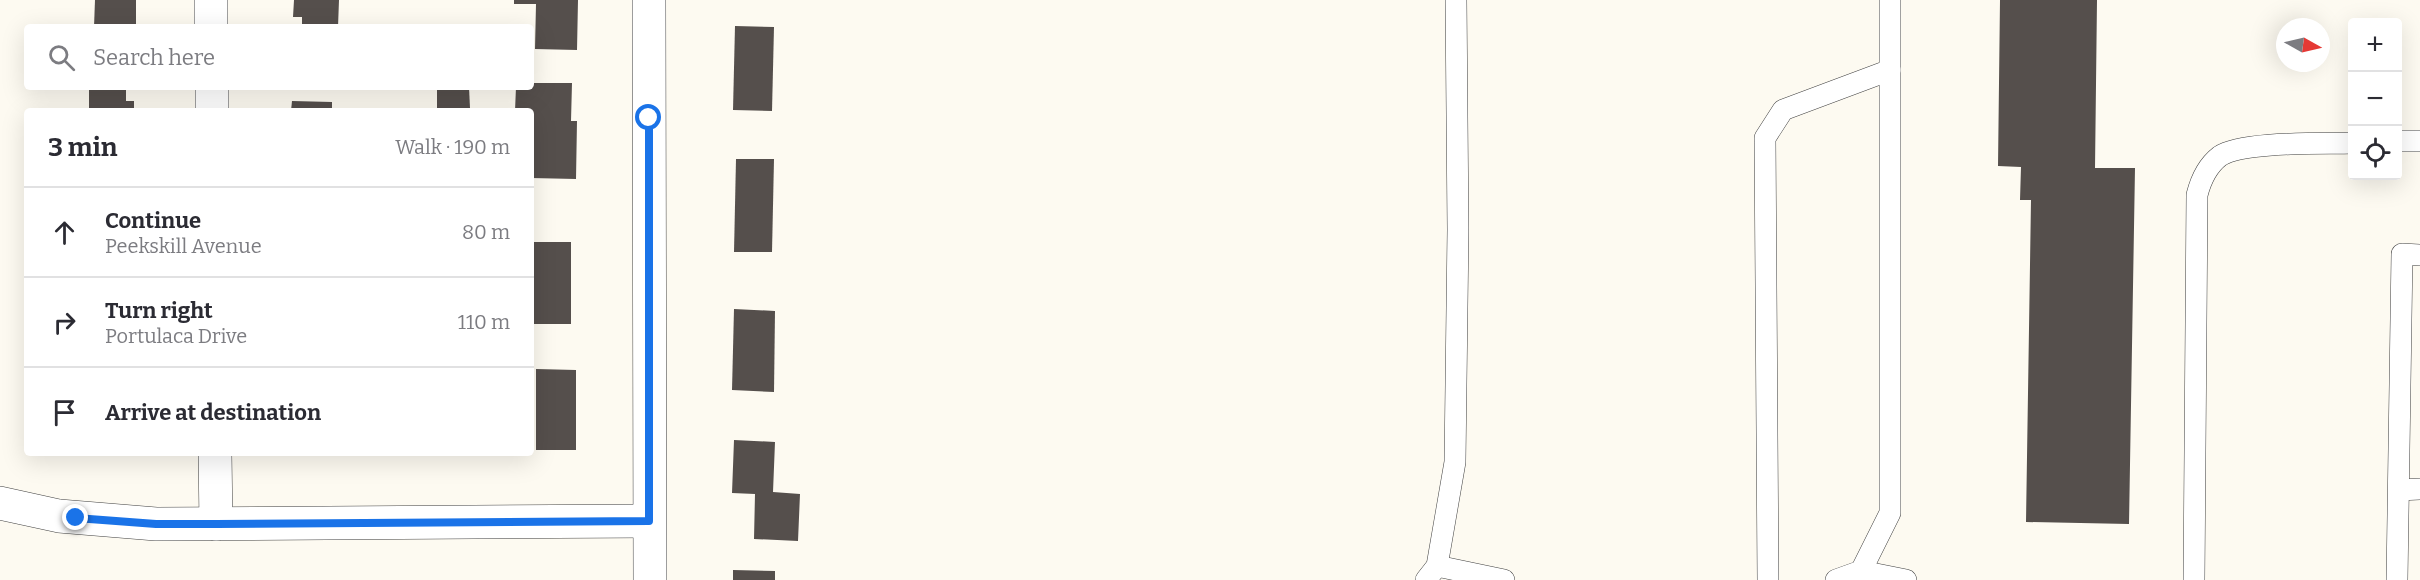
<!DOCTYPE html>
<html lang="en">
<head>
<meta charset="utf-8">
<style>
  :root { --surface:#fff; --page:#f7f7f7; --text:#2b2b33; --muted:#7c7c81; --line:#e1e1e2 }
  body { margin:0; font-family:Bitter,serif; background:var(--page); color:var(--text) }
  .controls { position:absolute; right:18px; top:18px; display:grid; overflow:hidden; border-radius:6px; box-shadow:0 6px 24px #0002 }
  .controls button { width:54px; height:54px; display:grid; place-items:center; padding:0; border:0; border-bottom:2px solid var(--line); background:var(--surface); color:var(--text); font:30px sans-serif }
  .compass { position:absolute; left:2276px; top:18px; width:54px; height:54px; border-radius:50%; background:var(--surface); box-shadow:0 6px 24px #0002; rotate:98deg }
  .stop { position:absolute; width:18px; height:18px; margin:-14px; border:4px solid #1a73e8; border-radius:50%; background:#fff }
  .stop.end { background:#1a73e8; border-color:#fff; box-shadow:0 2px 6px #0008 }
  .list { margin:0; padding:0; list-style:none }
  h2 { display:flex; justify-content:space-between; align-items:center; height:78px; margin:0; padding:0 24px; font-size:26px }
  h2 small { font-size:20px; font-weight:400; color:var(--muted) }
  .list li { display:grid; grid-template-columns:39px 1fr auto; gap:18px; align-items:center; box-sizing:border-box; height:90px; padding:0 24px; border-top:2px solid var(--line) }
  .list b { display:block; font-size:22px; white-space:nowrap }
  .list p { margin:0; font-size:20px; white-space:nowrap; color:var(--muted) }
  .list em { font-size:20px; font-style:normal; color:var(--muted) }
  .icon { flex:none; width:33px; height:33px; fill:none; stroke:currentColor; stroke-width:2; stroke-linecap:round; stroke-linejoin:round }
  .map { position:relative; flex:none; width:2420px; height:580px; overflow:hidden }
  .search { position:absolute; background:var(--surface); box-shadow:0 6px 24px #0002; left:24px; top:24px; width:510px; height:66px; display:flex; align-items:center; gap:15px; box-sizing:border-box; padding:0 21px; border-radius:6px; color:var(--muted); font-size:22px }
  .panel { position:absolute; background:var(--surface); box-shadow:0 6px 24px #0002; left:24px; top:108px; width:510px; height:348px; border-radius:6px }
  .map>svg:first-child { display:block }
  .building { fill:#554f4c }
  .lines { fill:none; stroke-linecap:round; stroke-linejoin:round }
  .service-casing { stroke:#414141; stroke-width:22 }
  .minor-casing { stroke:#414141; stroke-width:34 }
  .service { stroke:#fff; stroke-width:21 }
  .minor { stroke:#fff; stroke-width:33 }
  .route { stroke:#1a73e8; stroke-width:8 }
</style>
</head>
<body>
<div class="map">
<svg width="2420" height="580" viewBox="0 0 2420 580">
  <rect width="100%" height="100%" fill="#fdfaf1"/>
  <!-- building -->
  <g class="building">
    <polygon points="95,0 136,0 136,27 94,27"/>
    <polygon points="294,0 339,0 338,27 302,27 302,17 293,17"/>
    <polygon points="514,0 578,0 577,50 535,49 536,4 514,4"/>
    <polygon points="2000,0 2097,0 2095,168 2135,168 2129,524 2026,522 2031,200 2020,200 2021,167 1998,166"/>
    <polygon points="735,26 774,27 772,111 733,110"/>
    <polygon points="531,83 572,83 571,121 577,121 576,179 531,178 531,111 515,111 516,87 531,87"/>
    <polygon points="89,87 126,87 126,101 134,101 134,111 89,111"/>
    <polygon points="437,87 469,87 470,108 437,109"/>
    <polygon points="292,101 332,102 332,111 291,111"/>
    <polygon points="736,159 774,159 772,252 734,252"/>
    <rect x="531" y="242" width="40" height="82"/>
    <polygon points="734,309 775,311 774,392 732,390"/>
    <polygon points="536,369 576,370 576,450 536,450"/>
    <polygon points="734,440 775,442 773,492 800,494 798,541 754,539 755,494 732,493"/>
    <polygon points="733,570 775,571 775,580 733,580"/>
  </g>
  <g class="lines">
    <!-- service casing -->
    <g class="service-casing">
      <g id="service">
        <polyline points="2398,141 2420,141"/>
        <polyline points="2399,490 2420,489"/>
        <polyline points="1437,566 1504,580"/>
        <polyline points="1861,571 1906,580"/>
        <polyline points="1426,580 1437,566 1455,462 1458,230 1456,0"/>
        <polyline points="1768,580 1765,138 1783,110 1890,70"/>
        <polyline points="1836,580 1861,571 1890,513 1890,0"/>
        <path d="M2194 580 2197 195C2201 179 2207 166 2220 156 2242 141 2323 144 2352 143"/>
        <polyline points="2397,580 2402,254 2420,255"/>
      </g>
    </g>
    <!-- minor casing -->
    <g class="minor-casing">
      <g id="minor">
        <polyline points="211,0 211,27"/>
        <polyline points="649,0 650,580"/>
        <polyline points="212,87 212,111"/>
        <polyline points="215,453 216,524"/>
        <polyline points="0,503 59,516 156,524 649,521"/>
      </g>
    </g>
    <!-- service -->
    <use href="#service" class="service"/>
    <!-- minor -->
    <use href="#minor" class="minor"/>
  </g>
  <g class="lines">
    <!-- route -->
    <polyline class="route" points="76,518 156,524 216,524 649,521 649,118"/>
  </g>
</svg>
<div class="controls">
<button>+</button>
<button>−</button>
<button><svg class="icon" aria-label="locate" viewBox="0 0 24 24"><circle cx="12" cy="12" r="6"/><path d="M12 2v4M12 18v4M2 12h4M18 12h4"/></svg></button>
</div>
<svg class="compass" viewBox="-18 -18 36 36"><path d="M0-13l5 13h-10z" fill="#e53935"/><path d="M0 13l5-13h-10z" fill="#7c7c81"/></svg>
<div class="stop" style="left:649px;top:118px"></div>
<div class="stop end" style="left:76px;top:518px"></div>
<div class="search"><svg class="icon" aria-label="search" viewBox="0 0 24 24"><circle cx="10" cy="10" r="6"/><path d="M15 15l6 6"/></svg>Search here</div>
<section class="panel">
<h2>3 min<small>Walk · 190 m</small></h2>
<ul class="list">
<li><svg class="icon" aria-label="ahead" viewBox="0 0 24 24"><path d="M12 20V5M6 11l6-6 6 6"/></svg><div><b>Continue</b><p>Peekskill Avenue</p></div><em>80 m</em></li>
<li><svg class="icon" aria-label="right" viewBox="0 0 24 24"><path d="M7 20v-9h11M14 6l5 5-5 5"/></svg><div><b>Turn right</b><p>Portulaca Drive</p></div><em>110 m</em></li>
<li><svg class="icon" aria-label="arrive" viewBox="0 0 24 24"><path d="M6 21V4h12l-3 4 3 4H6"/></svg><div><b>Arrive at destination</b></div></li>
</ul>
</section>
</div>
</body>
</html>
